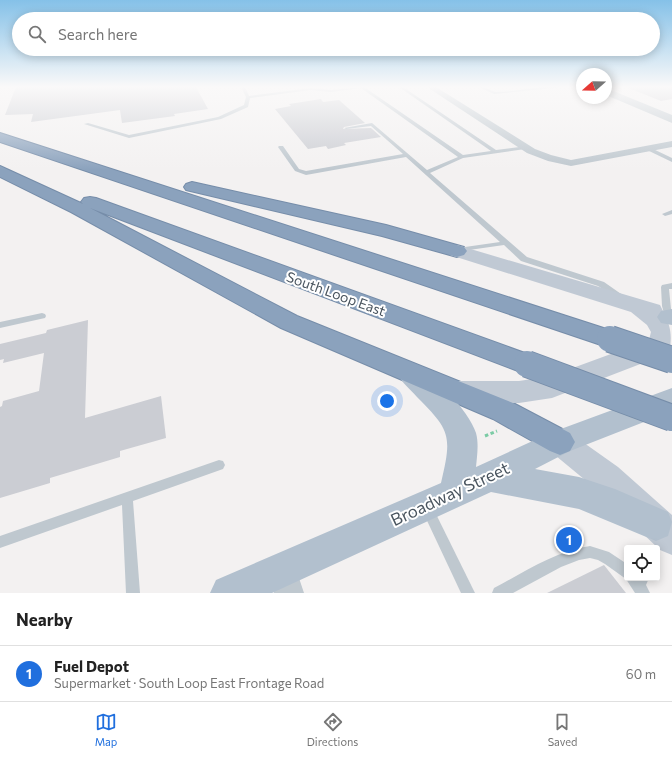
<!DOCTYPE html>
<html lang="en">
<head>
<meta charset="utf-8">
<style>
  :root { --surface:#fff; --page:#f2f2f2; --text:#222; --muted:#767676; --line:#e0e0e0; --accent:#206fde }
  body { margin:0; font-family:Commissioner,sans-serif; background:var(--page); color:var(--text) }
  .controls { position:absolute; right:12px; bottom:12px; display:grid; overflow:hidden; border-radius:4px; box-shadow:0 2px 10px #0003 }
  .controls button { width:36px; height:36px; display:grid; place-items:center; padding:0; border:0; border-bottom:1px solid var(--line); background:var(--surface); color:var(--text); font:20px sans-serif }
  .compass { position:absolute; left:576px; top:68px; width:36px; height:36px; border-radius:50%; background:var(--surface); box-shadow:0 2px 10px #0003; rotate:250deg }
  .you { position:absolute; left:387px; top:401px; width:14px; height:14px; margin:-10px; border:3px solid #fff; border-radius:50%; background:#1a73e8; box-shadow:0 0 0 6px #1a73e833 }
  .badge { display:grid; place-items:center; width:26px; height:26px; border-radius:50%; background:var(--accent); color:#fff; font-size:13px; font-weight:700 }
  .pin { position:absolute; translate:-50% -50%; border:2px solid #fff; box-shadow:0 1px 4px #0006 }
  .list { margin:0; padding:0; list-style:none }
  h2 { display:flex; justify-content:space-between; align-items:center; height:52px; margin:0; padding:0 16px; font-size:17px }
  h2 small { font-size:13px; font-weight:400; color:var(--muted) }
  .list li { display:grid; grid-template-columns:26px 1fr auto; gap:12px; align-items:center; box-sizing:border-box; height:56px; padding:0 16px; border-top:1px solid var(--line) }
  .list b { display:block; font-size:15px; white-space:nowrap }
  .list p { margin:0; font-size:13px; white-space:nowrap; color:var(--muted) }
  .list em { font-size:13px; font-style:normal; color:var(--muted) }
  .icon { flex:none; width:22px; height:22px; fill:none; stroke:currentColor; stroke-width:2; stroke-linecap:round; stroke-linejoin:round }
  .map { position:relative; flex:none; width:672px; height:593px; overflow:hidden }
  .search { position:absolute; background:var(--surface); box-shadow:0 2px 10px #0003; left:12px; right:12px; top:12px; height:44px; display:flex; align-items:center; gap:10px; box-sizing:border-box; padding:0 14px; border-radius:22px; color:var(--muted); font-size:15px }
  .sheet { height:108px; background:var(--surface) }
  nav { display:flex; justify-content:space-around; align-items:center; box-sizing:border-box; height:56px; border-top:1px solid var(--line); background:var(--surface); font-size:11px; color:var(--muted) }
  nav a { display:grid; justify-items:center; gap:2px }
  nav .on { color:var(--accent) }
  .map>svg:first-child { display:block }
  .building { fill:#cbcdd3 }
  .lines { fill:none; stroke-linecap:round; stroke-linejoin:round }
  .motorway-casing { stroke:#768da9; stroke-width:2 }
  .path { stroke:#7bcba5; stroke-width:3; stroke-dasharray:3.5 2.5; stroke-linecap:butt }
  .service { fill:#bfc8cf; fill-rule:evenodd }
  .minor { fill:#bfc8cf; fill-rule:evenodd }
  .tertiary { fill:#bfc8cf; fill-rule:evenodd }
  .secondary { fill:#c0c9d4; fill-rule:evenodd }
  .primary { fill:#b2c0ce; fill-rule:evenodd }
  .motorway { fill:#8ba2bd; fill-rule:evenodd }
  .motorway-bridge-casing { stroke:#768da9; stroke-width:28; stroke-linecap:butt }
  .motorway-bridge { stroke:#8ba2bd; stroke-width:26 }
  .labels { text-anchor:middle; stroke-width:4; stroke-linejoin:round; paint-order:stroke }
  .street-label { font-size:14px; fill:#49545e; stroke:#fff }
  .near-street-label { font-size:17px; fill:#49545e; stroke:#fff }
</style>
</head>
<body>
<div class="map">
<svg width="672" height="593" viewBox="0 0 672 593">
  <rect width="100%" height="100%" fill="#f3f1f1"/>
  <!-- building -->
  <g class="building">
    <polygon points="16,87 196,87 208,109 174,114 175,116 122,123 120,110 31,122 33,114 5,115"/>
    <polygon points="626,87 672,87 672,99 661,101"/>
    <polygon points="321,99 323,102 339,100 365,123 344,127 343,129 371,128 381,137 344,143 346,145 328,149 326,146 308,149 275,109 291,106 289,104"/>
    <polygon points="88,320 85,418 161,396 166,438 120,451 120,457 50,478 50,483 0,498 0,407 2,406 3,401 39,391 44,353 3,363 4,359 0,360 0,344 46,333 47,330"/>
    <polygon points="604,565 626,593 547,593"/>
  </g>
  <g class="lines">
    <!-- motorway casing -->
    <g class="motorway-casing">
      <g id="motorway">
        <polygon points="0,133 619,333 622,339 619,345 610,348 601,345 0,142"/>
        <polygon points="0,166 83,204 81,202 84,198 90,197 96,198 536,357 540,364 536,371 527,374 518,371 90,208 297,316 513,403 570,433 575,442 570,451 560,455 550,451 493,419 281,328 71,212 0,177"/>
        <polygon points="192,182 386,225 464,247 467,251 464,255 457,257 382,236 186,190 184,187 186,184"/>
      </g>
    </g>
    <!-- path -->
    <polyline class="path" points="485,436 497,431"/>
    <!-- service -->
    <g class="service">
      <polygon points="241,87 245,87 249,96 311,88 331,90 364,87 463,155 491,151 399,87 403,87 496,150 527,146 527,148 525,149 463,158 430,173 527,257 604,282 624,296 623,298 617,298 598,286 521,261 504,245 455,252 454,250 455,248 458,248 500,242 406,157 306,175 295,171 278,147 279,146 283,146 299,169 306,171 403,154 371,126 346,129 344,128 372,123 427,170 458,157 361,88 331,92 311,90 250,98 248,107 221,119 129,138 84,124 88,123 129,135 218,117 244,105 246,97"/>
      <path d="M479 87C485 86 490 91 496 92 519 92 543 84 565 87L494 94Z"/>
      <polygon points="647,148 651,148 672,158 672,162 647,150"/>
      <polygon points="672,210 672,214 665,216 662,214"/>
      <polygon points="672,283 672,289 669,289 672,319 669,320 665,317 662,306 661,287 662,285"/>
      <polygon points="42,313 45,314 46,316 45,318 0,328 0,322"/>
      <polygon points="219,460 223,461 225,465 223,469 133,501 140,593 126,593 122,505 0,548 0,536"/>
      <polygon points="428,504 432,506 475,593 461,593 422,510 424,506"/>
      <path d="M590 546 609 552 627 564V578H649L646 585 650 593H635L626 579 605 564 598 560 590 558 579 560 561 567 513 593H492L494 588C525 572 555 551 590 546Z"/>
    </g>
    <!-- minor -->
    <g class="minor">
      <polygon points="427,87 436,87 535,149 551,155 571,160 672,141 672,147 571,166 548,161 527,153"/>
      <polygon points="283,556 293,560 304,593 274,593 269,570 273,560"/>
    </g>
    <!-- tertiary -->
    <polygon class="tertiary" points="606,88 672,115 672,123 606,95"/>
    <!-- secondary -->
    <g class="secondary">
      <path d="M457 245 660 305 663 311 662 313C672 324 672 339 669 353L552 398 519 403H457L447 400 443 392 447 384 457 381H519L551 376 649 340 651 332 647 325 631 312 450 255 447 251 450 247Z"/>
      <polygon points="560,429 570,433 618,467 672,515 672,555 660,550 596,489 550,451 545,442 550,433"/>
    </g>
    <!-- primary -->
    <g class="primary">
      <polygon points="672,309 672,325 661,323 657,317 661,311"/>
      <path d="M410 363C431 370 469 411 476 433 479 444 477 456 476 467L550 433 672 388V411L570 451 535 469 579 477 615 489 668 512 672 522 668 536 656 541 579 509 491 492 272 593H210L216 580 441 483C452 436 451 431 417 397 410 389 402 383 397 373L401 366Z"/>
    </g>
    <!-- motorway -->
    <use href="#motorway" class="motorway"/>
    <!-- motorway-bridge casing -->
    <g class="motorway-bridge-casing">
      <g id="motorway-bridge">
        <polyline points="610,339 672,360"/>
        <polyline points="527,364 672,418"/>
      </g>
    </g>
    <!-- motorway-bridge -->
    <use href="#motorway-bridge" class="motorway-bridge"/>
  </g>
  <!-- sky -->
  <linearGradient id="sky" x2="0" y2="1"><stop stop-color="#85c1e8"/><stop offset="0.51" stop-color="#faf9f9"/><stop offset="1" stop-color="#faf9f9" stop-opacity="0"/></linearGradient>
  <rect width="672" height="170" fill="url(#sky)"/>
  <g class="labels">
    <!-- street labels -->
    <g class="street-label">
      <text transform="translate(336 294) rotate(20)" y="5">South Loop East</text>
    </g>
    <!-- near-street labels -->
    <g class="near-street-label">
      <text transform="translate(450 494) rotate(-25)" y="6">Broadway Street</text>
    </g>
  </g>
</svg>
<div class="controls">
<button><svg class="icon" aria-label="locate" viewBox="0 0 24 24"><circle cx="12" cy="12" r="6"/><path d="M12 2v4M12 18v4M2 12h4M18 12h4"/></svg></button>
</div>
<svg class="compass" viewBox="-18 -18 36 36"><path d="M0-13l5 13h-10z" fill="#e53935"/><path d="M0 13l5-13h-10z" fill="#767676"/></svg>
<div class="you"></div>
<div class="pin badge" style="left:569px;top:540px">1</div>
<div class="search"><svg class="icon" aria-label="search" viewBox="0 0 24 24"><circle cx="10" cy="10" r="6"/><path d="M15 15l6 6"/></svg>Search here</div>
</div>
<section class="sheet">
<h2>Nearby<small></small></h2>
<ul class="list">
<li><span class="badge">1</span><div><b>Fuel Depot</b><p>Supermarket · South Loop East Frontage Road</p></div><em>60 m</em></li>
</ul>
</section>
<nav>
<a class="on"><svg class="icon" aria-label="map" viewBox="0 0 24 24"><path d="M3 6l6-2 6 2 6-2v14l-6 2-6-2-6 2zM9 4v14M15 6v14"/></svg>Map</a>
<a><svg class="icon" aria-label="directions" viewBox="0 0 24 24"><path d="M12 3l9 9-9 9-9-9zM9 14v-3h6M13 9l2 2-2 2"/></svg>Directions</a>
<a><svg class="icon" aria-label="saved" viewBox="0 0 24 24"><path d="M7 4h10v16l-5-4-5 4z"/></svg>Saved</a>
</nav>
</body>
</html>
